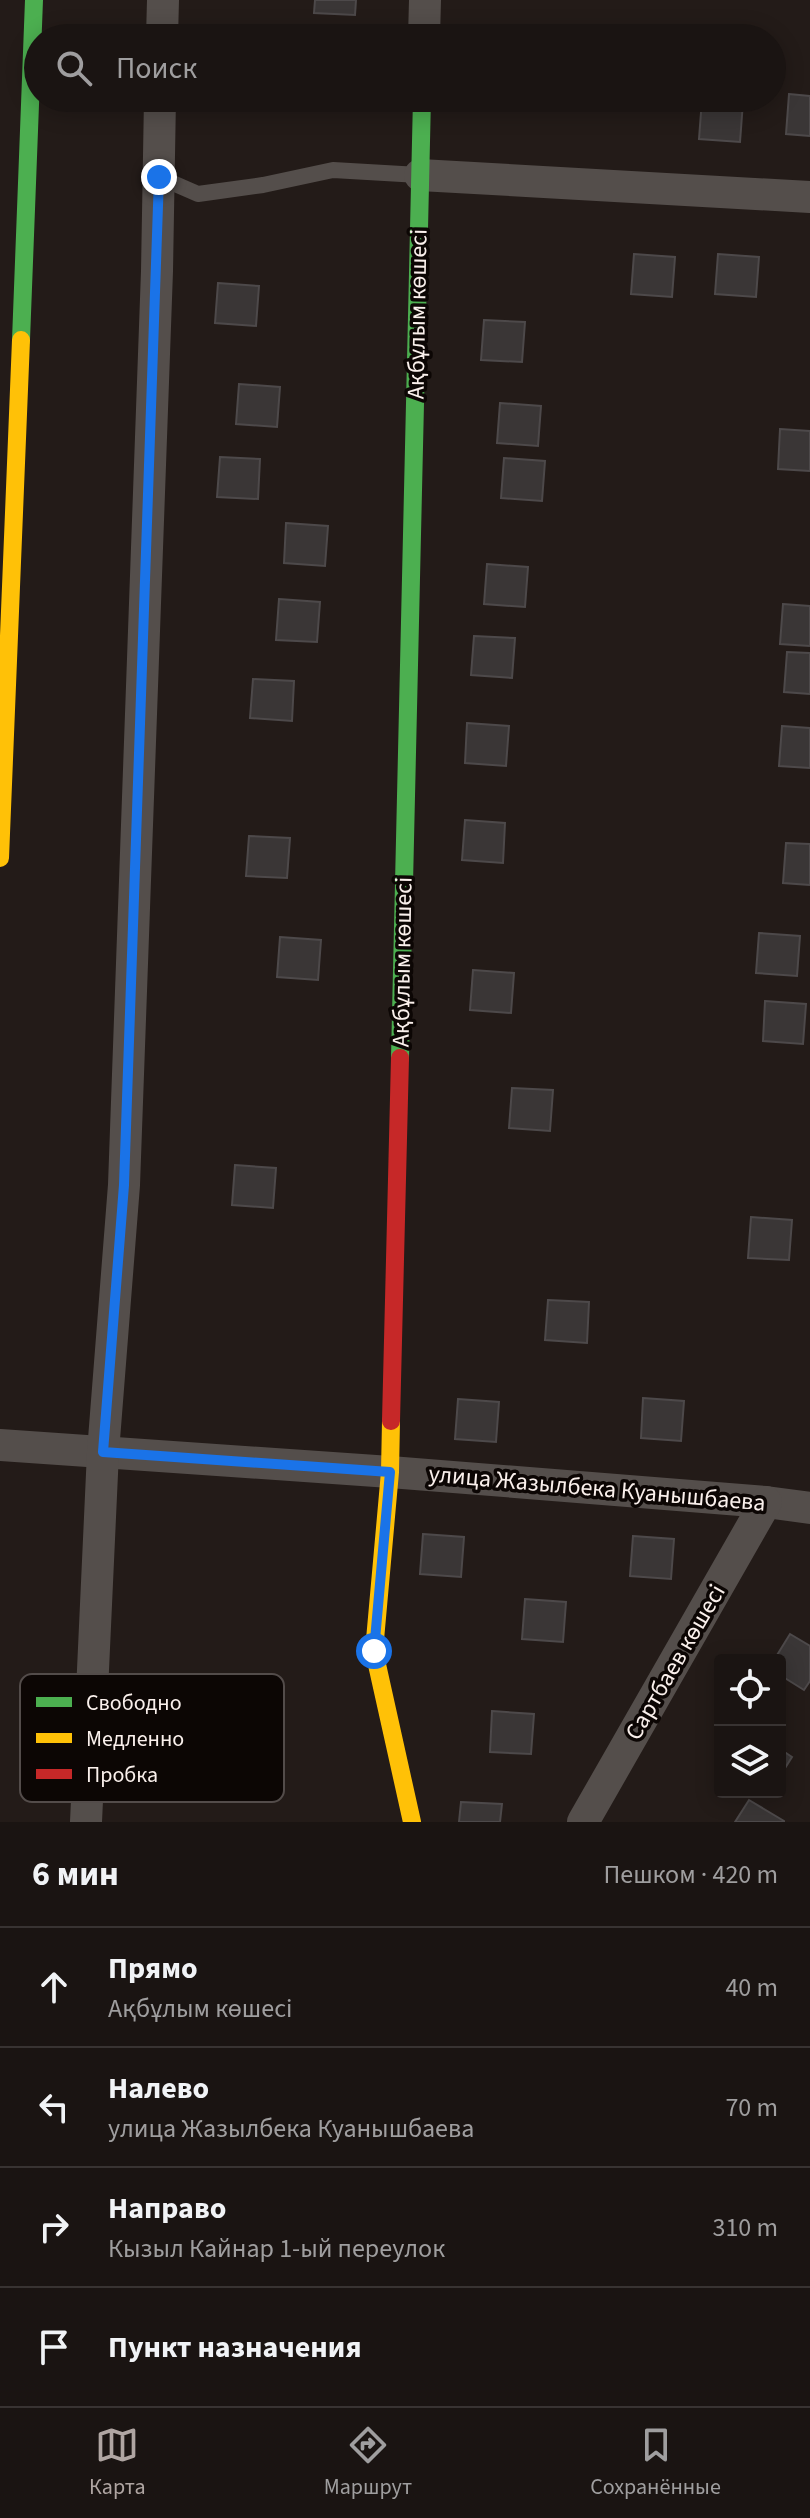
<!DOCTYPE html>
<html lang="ru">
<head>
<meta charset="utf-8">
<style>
  :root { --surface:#1a1412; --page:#231d1b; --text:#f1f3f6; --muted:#9f9e9f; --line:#383332; --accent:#afa5a2 }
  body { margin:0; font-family:"Source Sans 3",sans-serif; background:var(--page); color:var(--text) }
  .controls { position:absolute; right:24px; bottom:24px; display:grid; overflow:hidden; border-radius:8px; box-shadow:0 4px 20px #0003 }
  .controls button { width:72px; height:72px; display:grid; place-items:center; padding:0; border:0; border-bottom:2px solid var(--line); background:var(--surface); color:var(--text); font:40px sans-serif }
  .stop { position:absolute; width:24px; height:24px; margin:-18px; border:6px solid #1a73e8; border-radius:50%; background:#fff }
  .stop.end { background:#1a73e8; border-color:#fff; box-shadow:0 2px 8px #0008 }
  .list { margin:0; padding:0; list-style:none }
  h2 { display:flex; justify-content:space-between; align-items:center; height:104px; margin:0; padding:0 32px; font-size:34px }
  h2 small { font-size:26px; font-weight:400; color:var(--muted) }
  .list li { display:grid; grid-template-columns:52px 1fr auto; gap:24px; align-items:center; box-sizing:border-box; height:120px; padding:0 32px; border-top:2px solid var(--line) }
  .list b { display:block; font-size:30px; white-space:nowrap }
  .list p { margin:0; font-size:26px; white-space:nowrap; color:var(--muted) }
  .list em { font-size:26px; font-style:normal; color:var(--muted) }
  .icon { flex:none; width:44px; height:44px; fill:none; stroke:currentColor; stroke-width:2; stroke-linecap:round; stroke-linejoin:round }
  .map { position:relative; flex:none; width:810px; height:1822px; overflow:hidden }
  .search { position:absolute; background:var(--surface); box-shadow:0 4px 20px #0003; left:24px; right:24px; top:24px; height:88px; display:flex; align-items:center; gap:20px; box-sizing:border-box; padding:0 28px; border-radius:44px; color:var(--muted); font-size:30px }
  .sheet { height:584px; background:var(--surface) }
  nav { display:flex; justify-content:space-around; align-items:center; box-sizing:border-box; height:112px; border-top:2px solid var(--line); background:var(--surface); font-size:22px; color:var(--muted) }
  nav a { display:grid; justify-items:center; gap:4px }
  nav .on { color:var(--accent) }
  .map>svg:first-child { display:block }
  .building { fill:#3a3636; stroke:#4d494a; stroke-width:2 }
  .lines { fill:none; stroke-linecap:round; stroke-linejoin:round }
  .lane { stroke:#544e4b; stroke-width:16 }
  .street { stroke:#544e4b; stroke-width:32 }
  .fast { stroke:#4caf50; stroke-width:18 }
  .slow { stroke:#ffc107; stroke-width:18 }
  .jam { stroke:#c62828; stroke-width:18 }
  .route { stroke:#1a73e8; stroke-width:10 }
  .labels { text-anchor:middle; stroke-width:7; stroke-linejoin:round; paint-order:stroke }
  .street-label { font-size:24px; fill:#faf0ec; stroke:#0c0604 }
  .key { fill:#0c0604; stroke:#534c4a; stroke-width:2 }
  .key-label { font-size:22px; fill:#faf0ec }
</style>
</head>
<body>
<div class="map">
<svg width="810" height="1822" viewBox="0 0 810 1822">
  <rect width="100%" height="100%" fill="#231b18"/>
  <!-- building -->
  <g class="building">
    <polygon points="315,0 356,0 355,15 314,13"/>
    <polygon points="789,94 810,96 810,136 786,134"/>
    <polygon points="702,99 743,102 740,142 699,139"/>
    <polygon points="634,254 675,257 672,297 631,294"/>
    <polygon points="718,254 759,257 756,297 715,294"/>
    <polygon points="218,283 259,286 256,326 215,323"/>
    <polygon points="484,320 525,322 522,362 481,360"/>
    <polygon points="239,384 280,387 277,427 236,424"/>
    <polygon points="500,403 541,406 538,446 497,443"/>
    <polygon points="780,429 810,431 810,471 778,469"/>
    <polygon points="220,457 260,459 258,499 217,497"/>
    <polygon points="504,458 545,461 542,501 501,498"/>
    <polygon points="286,523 328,526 325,566 284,563"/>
    <polygon points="487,564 528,567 525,607 484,604"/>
    <polygon points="279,599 320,602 317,642 276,640"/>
    <polygon points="783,604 810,606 810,646 780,644"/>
    <polygon points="474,636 515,638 512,678 471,675"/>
    <polygon points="787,652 810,653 810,694 784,692"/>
    <polygon points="253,679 294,681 292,721 250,718"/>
    <polygon points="467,723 509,726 506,766 465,763"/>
    <polygon points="782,726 810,728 810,768 779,766"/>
    <polygon points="465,820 505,823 503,863 462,860"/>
    <polygon points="249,836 290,838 287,878 246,876"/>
    <polygon points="786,843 810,844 810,885 783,883"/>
    <polygon points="759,933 800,936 797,976 756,973"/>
    <polygon points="280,937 321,940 318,980 277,977"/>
    <polygon points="473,970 514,973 511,1013 470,1010"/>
    <polygon points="765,1001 806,1004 803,1044 763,1041"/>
    <polygon points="512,1088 553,1090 550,1131 509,1128"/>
    <polygon points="235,1165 276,1168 273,1208 232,1205"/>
    <polygon points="751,1217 792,1220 789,1260 748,1258"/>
    <polygon points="548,1300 589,1302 587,1343 545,1340"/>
    <polygon points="643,1398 684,1401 681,1441 641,1438"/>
    <polygon points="458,1399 499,1402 496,1442 455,1439"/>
    <polygon points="423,1534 464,1537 461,1577 420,1574"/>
    <polygon points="633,1536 674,1539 671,1579 630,1576"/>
    <polygon points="525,1599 566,1602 563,1642 522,1639"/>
    <polygon points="790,1634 810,1646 810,1681 804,1690 780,1675 780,1660 774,1660"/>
    <polygon points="492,1711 534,1714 531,1754 490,1752"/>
    <polygon points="780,1749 792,1757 780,1776"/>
    <polygon points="749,1800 784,1821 784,1822 735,1822"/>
    <polygon points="461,1802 502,1804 500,1822 459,1822"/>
  </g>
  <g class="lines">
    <!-- lane -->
    <polyline class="lane" points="159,177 198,194 263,185 333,170 419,175"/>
    <!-- street -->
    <g class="street">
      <polyline points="162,38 163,0"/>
      <polyline points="424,38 425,0"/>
      <polyline points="420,175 810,197"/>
      <polyline points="0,1445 390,1472 766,1502 810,1508"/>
      <polyline points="86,1822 103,1452 124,1185 157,271 160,98"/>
      <polyline points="583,1822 766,1502"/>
    </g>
    <!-- fast -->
    <g class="fast">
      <polyline points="21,340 34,0"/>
      <polyline points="400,1058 422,98"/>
    </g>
    <!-- slow -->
    <g class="slow">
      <polyline points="0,858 21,340"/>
      <polyline points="391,1421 390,1472 374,1651 412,1822"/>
    </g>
    <!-- jam -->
    <polyline class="jam" points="391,1421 400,1058"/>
  </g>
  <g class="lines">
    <!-- route -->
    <polyline class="route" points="159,177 124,1185 103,1452 390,1472 374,1651"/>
  </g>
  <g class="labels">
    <!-- street labels -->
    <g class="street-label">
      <text transform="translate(417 314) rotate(-89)" y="8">Ақбұлым көшесі</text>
      <text transform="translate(402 962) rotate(-89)" y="8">Ақбұлым көшесі</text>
      <text transform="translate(597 1488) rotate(5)" y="8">улица Жазылбека Куанышбаева</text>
      <text transform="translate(675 1662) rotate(-60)" y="8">Сартбаев көшесі</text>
    </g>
  </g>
  <!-- legend -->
  <rect x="20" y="1674" width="264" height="128" rx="12" class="key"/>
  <rect x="36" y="1697" width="36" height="10" fill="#4caf50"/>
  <rect x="36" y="1733" width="36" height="10" fill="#ffc107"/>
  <rect x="36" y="1769" width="36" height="10" fill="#c62828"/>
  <g class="key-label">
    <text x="86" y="1710">Свободно</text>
    <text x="86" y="1746">Медленно</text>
    <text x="86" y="1782">Пробка</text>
  </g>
</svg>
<div class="controls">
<button><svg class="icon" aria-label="locate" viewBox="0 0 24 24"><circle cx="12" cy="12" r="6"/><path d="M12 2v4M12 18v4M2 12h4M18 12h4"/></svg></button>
<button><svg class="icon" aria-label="layers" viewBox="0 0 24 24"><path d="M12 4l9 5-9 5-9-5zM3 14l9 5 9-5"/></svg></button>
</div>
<div class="stop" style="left:374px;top:1651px"></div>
<div class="stop end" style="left:159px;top:177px"></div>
<div class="search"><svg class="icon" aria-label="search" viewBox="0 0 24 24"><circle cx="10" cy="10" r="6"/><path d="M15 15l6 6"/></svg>Поиск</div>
</div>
<section class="sheet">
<h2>6 мин<small>Пешком · 420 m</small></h2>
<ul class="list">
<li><svg class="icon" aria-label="ahead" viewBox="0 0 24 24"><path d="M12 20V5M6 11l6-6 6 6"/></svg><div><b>Прямо</b><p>Ақбұлым көшесі</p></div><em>40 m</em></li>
<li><svg class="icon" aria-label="left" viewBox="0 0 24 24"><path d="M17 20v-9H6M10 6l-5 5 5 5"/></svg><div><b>Налево</b><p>улица Жазылбека Куанышбаева</p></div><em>70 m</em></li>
<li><svg class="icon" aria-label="right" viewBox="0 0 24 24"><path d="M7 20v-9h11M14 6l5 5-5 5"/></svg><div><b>Направо</b><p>Кызыл Кайнар 1-ый переулок</p></div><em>310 m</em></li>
<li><svg class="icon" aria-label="arrive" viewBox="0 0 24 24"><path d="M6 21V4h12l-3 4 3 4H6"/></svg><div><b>Пункт назначения</b></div></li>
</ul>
</section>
<nav>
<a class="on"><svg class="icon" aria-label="map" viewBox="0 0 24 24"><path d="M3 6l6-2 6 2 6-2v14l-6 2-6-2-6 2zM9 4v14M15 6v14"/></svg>Карта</a>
<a><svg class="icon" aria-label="directions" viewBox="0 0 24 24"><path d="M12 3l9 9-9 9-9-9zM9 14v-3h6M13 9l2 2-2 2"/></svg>Маршрут</a>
<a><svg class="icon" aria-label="saved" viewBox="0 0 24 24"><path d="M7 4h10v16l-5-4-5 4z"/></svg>Сохранённые</a>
</nav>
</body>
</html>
